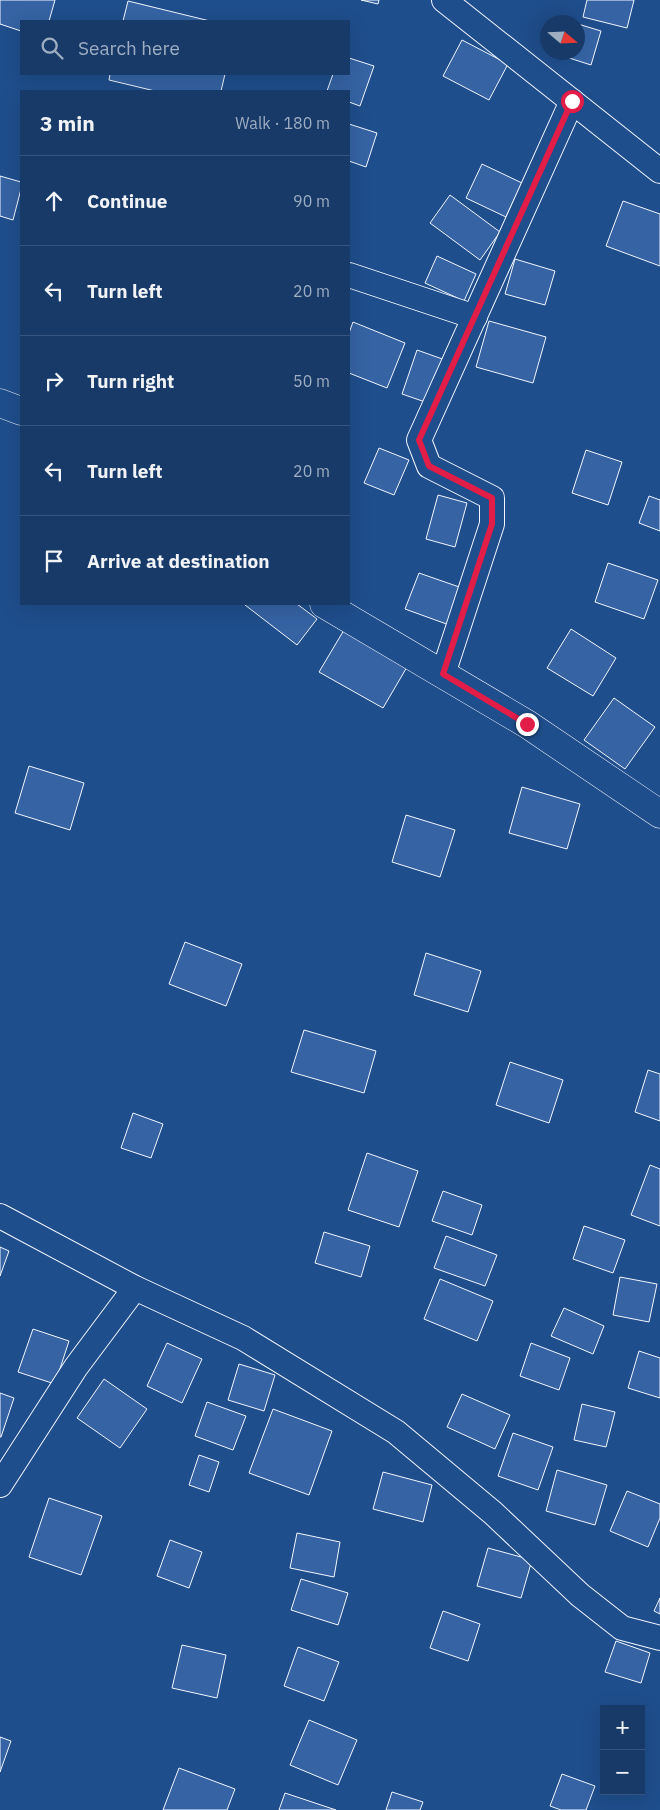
<!DOCTYPE html>
<html lang="en">
<head>
<meta charset="utf-8">
<style>
  :root { --surface:#173a69; --page:#20416f; --text:#f1f3f6; --muted:#9eadc0; --line:#36547d }
  body { margin:0; font-family:"IBM Plex Sans",sans-serif; background:var(--page); color:var(--text) }
  .controls { position:absolute; right:15px; bottom:15px; display:grid; overflow:hidden; border-radius:0px; box-shadow:0 5px 20px #0002 }
  .controls button { width:45px; height:45px; display:grid; place-items:center; padding:0; border:0; border-bottom:1px solid var(--line); background:var(--surface); color:var(--text); font:25px sans-serif }
  .compass { position:absolute; left:540px; top:15px; width:45px; height:45px; border-radius:50%; background:var(--surface); box-shadow:0 5px 20px #0002; rotate:109deg }
  .stop { position:absolute; width:15px; height:15px; margin:-11px; border:4px solid #e11d48; border-radius:50%; background:#fff }
  .stop.end { background:#e11d48; border-color:#fff; box-shadow:0 1px 5px #0008 }
  .list { margin:0; padding:0; list-style:none }
  h2 { display:flex; justify-content:space-between; align-items:center; height:65px; margin:0; padding:0 20px; font-size:21px }
  h2 small { font-size:16px; font-weight:400; color:var(--muted) }
  .list li { display:grid; grid-template-columns:32px 1fr auto; gap:15px; align-items:center; box-sizing:border-box; height:90px; padding:0 20px; border-top:1px solid var(--line) }
  .list b { display:block; font-size:19px; white-space:nowrap }
  .list em { font-size:16px; font-style:normal; color:var(--muted) }
  .icon { flex:none; width:28px; height:28px; fill:none; stroke:currentColor; stroke-width:2; stroke-linecap:round; stroke-linejoin:round }
  .map { position:relative; flex:none; width:660px; height:1810px; overflow:hidden }
  .search { position:absolute; background:var(--surface); box-shadow:0 5px 20px #0002; left:20px; top:20px; width:330px; height:55px; display:flex; align-items:center; gap:12px; box-sizing:border-box; padding:0 18px; border-radius:0px; color:var(--muted); font-size:19px }
  .panel { position:absolute; background:var(--surface); box-shadow:0 5px 20px #0002; left:20px; top:90px; width:330px; height:515px; border-radius:0px }
  .map>svg:first-child { display:block }
  .building { fill:#3563a3; stroke:#f2f6ff }
  .lines { fill:none; stroke-linecap:round; stroke-linejoin:round }
  .street-casing { stroke:#f2f6ff; stroke-width:26 }
  .secondary-casing { stroke:#f2f6ff; stroke-width:29 }
  .street { stroke:#1f4e8c; stroke-width:24 }
  .secondary { stroke:#1f4e8c; stroke-width:28 }
  .route { stroke:#e11d48; stroke-width:6 }
</style>
</head>
<body>
<div class="map">
<svg width="660" height="1810" viewBox="0 0 660 1810">
  <rect width="100%" height="100%" fill="#1f4e8c"/>
  <!-- building -->
  <g class="building">
    <polygon points="0,0 55,0 49,21 21,21 21,31 0,24"/>
    <polygon points="361,0 379,0 378,4"/>
    <polygon points="587,0 634,0 627,28 583,17"/>
    <polygon points="128,1 210,21 123,21"/>
    <polygon points="578,24 601,31 591,65 560,55 561,52 578,52"/>
    <polygon points="462,40 508,64 489,100 443,76"/>
    <polygon points="349,58 374,66 360,106 349,102 349,91 327,91 333,74 349,74"/>
    <polygon points="110,74 225,74 221,91 155,91 109,80"/>
    <polygon points="349,124 377,133 366,167 349,161"/>
    <polygon points="482,164 522,183 506,217 466,198"/>
    <polygon points="0,176 21,182 21,189 13,220 0,216"/>
    <polygon points="450,195 500,232 480,260 430,223"/>
    <polygon points="623,201 660,214 660,266 606,246"/>
    <polygon points="437,256 476,274 464,301 425,283"/>
    <polygon points="515,259 555,271 545,305 505,294"/>
    <polygon points="489,321 546,337 533,383 476,367"/>
    <polygon points="353,322 405,343 387,388 349,373 349,333"/>
    <polygon points="417,350 448,361 434,405 402,394"/>
    <polygon points="379,448 409,460 394,495 364,483"/>
    <polygon points="586,450 622,462 608,505 572,493"/>
    <polygon points="438,495 467,503 455,547 426,539"/>
    <polygon points="649,496 660,500 660,531 639,523"/>
    <polygon points="608,563 658,580 644,619 595,602"/>
    <polygon points="419,573 465,589 452,626 405,609"/>
    <polygon points="246,604 297,604 317,619 297,645 245,605"/>
    <polygon points="571,629 616,658 593,696 547,668"/>
    <polygon points="344,630 407,667 383,708 319,672"/>
    <polygon points="614,698 655,727 625,769 584,740"/>
    <polygon points="29,766 84,783 70,830 15,813"/>
    <polygon points="522,787 580,804 567,849 509,833"/>
    <polygon points="406,815 455,830 440,877 392,862"/>
    <polygon points="185,942 242,964 226,1006 169,984"/>
    <polygon points="426,953 481,971 468,1012 414,995"/>
    <polygon points="304,1030 376,1051 364,1093 291,1072"/>
    <polygon points="510,1062 563,1080 549,1123 496,1105"/>
    <polygon points="648,1070 660,1074 660,1121 635,1112"/>
    <polygon points="133,1113 163,1124 151,1158 121,1148"/>
    <polygon points="367,1153 418,1171 399,1227 348,1210"/>
    <polygon points="650,1165 660,1169 660,1226 631,1215"/>
    <polygon points="443,1191 482,1205 472,1235 432,1221"/>
    <polygon points="584,1226 625,1240 613,1273 573,1259"/>
    <polygon points="324,1232 370,1246 361,1277 315,1263"/>
    <polygon points="446,1236 497,1255 485,1286 434,1268"/>
    <polygon points="0,1247 9,1251 0,1276"/>
    <polygon points="620,1277 657,1284 649,1322 613,1315"/>
    <polygon points="440,1279 493,1301 477,1341 424,1319"/>
    <polygon points="564,1308 604,1326 593,1354 551,1336"/>
    <polygon points="33,1329 69,1341 55,1384 18,1372"/>
    <polygon points="167,1343 202,1359 182,1403 147,1386"/>
    <polygon points="531,1343 570,1358 559,1390 520,1376"/>
    <polygon points="639,1351 660,1358 660,1398 628,1388"/>
    <polygon points="239,1364 275,1375 264,1411 228,1400"/>
    <polygon points="104,1379 147,1409 120,1448 77,1418"/>
    <polygon points="0,1393 14,1398 1,1437 0,1437"/>
    <polygon points="462,1394 510,1415 495,1449 447,1427"/>
    <polygon points="207,1402 246,1416 233,1450 195,1436"/>
    <polygon points="582,1404 615,1412 606,1447 574,1440"/>
    <polygon points="273,1409 332,1431 309,1495 249,1473"/>
    <polygon points="513,1433 553,1447 538,1490 498,1476"/>
    <polygon points="199,1455 219,1462 209,1492 189,1485"/>
    <polygon points="557,1470 607,1485 595,1525 546,1511"/>
    <polygon points="383,1472 432,1485 423,1522 373,1509"/>
    <polygon points="627,1491 660,1504 660,1518 648,1547 610,1531"/>
    <polygon points="49,1498 102,1516 81,1575 29,1557"/>
    <polygon points="297,1533 340,1542 334,1577 290,1568"/>
    <polygon points="170,1540 202,1552 189,1588 157,1576"/>
    <polygon points="488,1548 532,1560 521,1598 477,1586"/>
    <polygon points="301,1579 348,1593 338,1625 291,1610"/>
    <polygon points="660,1598 660,1614 654,1611"/>
    <polygon points="443,1611 480,1624 468,1661 430,1648"/>
    <polygon points="616,1641 650,1653 641,1683 605,1672"/>
    <polygon points="182,1645 226,1655 217,1698 172,1688"/>
    <polygon points="298,1647 339,1662 324,1701 284,1686"/>
    <polygon points="309,1720 357,1740 338,1785 290,1765"/>
    <polygon points="0,1737 11,1741 0,1772"/>
    <polygon points="179,1768 235,1789 227,1810 163,1810"/>
    <polygon points="562,1774 595,1786 586,1810 561,1810 550,1806"/>
    <polygon points="392,1792 423,1802 420,1810 386,1810"/>
    <polygon points="285,1793 336,1810 279,1810"/>
  </g>
  <g class="lines">
    <!-- street casing -->
    <g class="street-casing">
      <g id="street">
        <polyline points="444,0 660,171"/>
        <polyline points="349,275 475,317"/>
        <polyline points="443,674 492,524 492,498 429,466 419,440 572,101"/>
        <polyline points="0,1216 135,1288 243,1338 396,1432 493,1513 580,1595 622,1628 660,1638"/>
        <polyline points="0,1485 76,1367 135,1288"/>
      </g>
    </g>
    <!-- secondary casing -->
    <g class="secondary-casing">
      <g id="secondary">
        <polyline points="0,403 21,411"/>
        <polyline points="324,604 527,724 660,814"/>
      </g>
    </g>
    <!-- street -->
    <use href="#street" class="street"/>
    <!-- secondary -->
    <use href="#secondary" class="secondary"/>
  </g>
  <g class="lines">
    <!-- route -->
    <polyline class="route" points="527,724 443,674 492,524 492,498 429,466 419,440 572,101"/>
  </g>
</svg>
<div class="controls">
<button>+</button>
<button>−</button>
</div>
<svg class="compass" viewBox="-18 -18 36 36"><path d="M0-13l5 13h-10z" fill="#e53935"/><path d="M0 13l5-13h-10z" fill="#9eadc0"/></svg>
<div class="stop" style="left:572px;top:101px"></div>
<div class="stop end" style="left:527px;top:724px"></div>
<div class="search"><svg class="icon" aria-label="search" viewBox="0 0 24 24"><circle cx="10" cy="10" r="6"/><path d="M15 15l6 6"/></svg>Search here</div>
<section class="panel">
<h2>3 min<small>Walk · 180 m</small></h2>
<ul class="list">
<li><svg class="icon" aria-label="ahead" viewBox="0 0 24 24"><path d="M12 20V5M6 11l6-6 6 6"/></svg><div><b>Continue</b></div><em>90 m</em></li>
<li><svg class="icon" aria-label="left" viewBox="0 0 24 24"><path d="M17 20v-9H6M10 6l-5 5 5 5"/></svg><div><b>Turn left</b></div><em>20 m</em></li>
<li><svg class="icon" aria-label="right" viewBox="0 0 24 24"><path d="M7 20v-9h11M14 6l5 5-5 5"/></svg><div><b>Turn right</b></div><em>50 m</em></li>
<li><svg class="icon" aria-label="left" viewBox="0 0 24 24"><path d="M17 20v-9H6M10 6l-5 5 5 5"/></svg><div><b>Turn left</b></div><em>20 m</em></li>
<li><svg class="icon" aria-label="arrive" viewBox="0 0 24 24"><path d="M6 21V4h12l-3 4 3 4H6"/></svg><div><b>Arrive at destination</b></div></li>
</ul>
</section>
</div>
</body>
</html>
